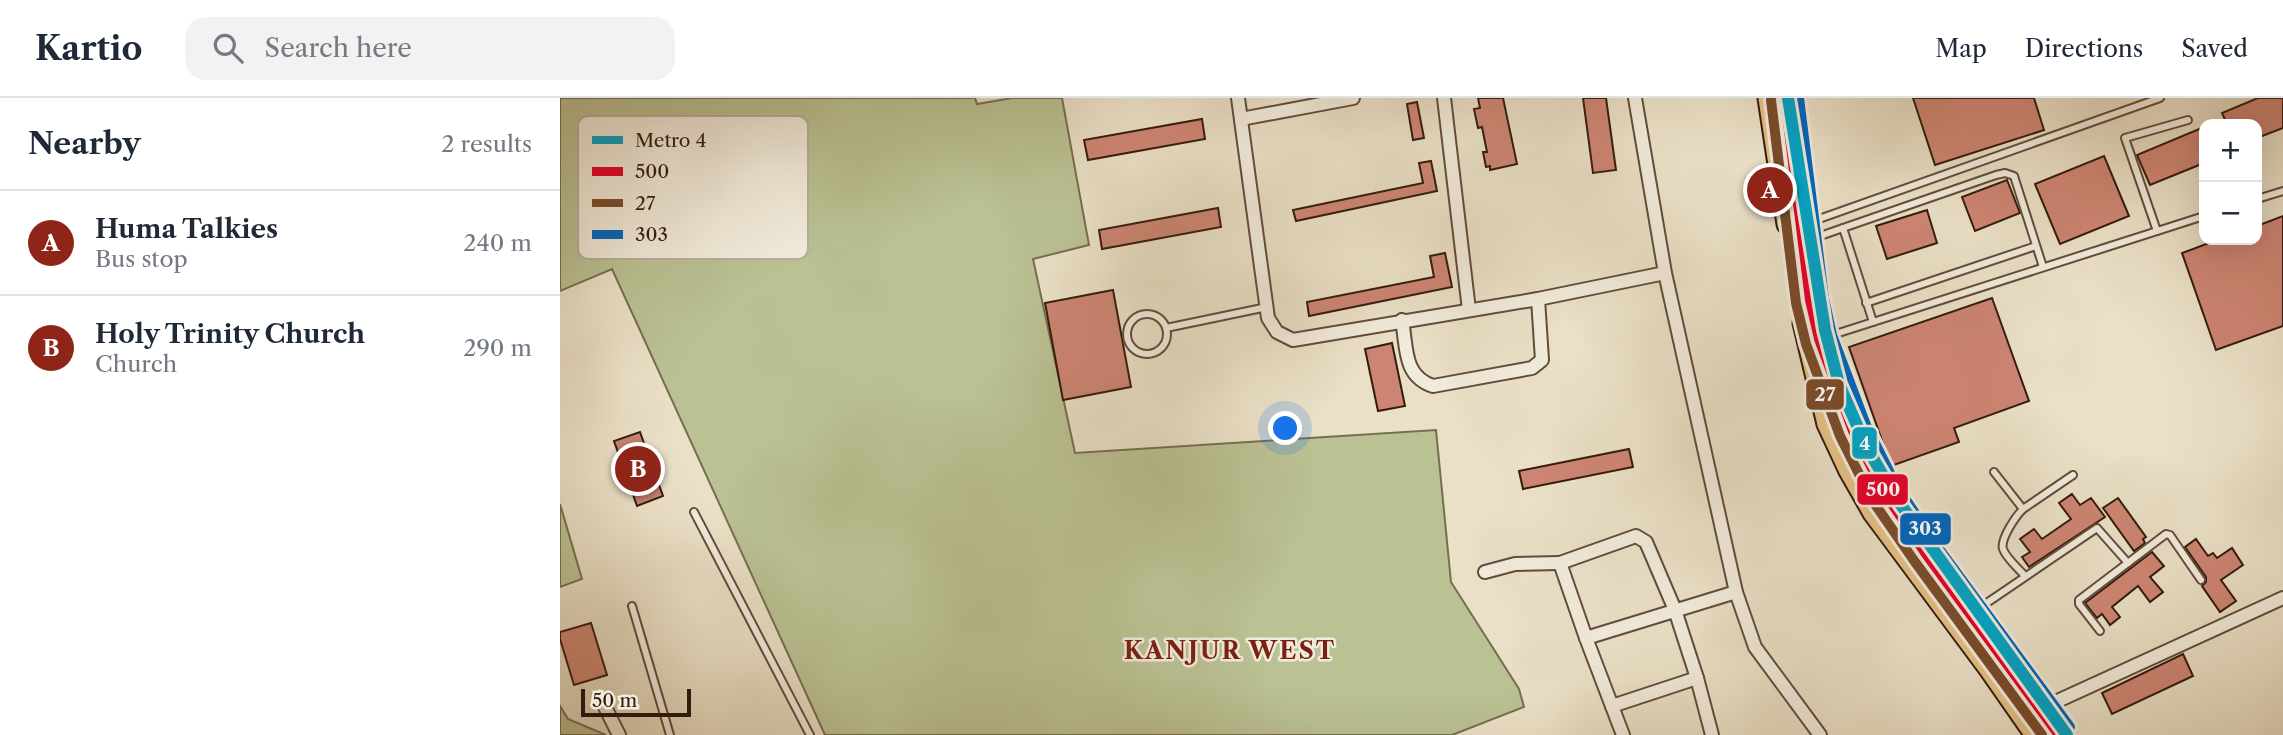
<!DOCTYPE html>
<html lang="en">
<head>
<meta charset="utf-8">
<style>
  :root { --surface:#fff; --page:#f2f2f3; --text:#1f2937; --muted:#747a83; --line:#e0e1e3; --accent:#8f2418 }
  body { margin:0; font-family:"Libre Caslon Text",serif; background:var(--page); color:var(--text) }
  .controls { position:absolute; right:21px; top:21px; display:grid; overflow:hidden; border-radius:14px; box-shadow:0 7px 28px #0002 }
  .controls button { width:63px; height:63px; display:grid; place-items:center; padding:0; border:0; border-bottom:2px solid var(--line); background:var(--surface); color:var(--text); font:35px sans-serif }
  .scale { position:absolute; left:21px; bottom:18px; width:110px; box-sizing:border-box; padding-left:7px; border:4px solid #331b0e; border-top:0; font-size:19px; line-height:24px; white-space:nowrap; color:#331b0e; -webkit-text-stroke:5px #f1ebdb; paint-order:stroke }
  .you { position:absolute; left:726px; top:331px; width:24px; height:24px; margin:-18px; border:5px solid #fff; border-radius:50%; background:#1a73e8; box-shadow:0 0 0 10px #1a73e833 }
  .badge { display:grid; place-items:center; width:46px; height:46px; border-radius:50%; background:var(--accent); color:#fff; font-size:23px; font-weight:700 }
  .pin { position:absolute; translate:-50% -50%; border:4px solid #fff; box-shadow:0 2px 7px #0006 }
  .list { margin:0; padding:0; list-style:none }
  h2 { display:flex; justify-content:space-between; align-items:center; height:91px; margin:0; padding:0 28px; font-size:30px }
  h2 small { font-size:23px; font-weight:400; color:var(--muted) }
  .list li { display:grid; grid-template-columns:46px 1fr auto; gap:21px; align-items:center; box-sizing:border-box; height:105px; padding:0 28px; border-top:2px solid var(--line) }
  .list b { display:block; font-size:26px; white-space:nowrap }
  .list p { margin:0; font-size:23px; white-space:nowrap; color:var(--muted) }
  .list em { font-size:23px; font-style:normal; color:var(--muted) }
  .icon { flex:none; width:38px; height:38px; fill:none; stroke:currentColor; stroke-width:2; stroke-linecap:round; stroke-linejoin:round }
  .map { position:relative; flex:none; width:1723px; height:637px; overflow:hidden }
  header { display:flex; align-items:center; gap:42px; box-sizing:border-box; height:98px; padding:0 35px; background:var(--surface); border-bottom:2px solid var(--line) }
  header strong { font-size:33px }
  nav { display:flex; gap:38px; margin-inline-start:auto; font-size:24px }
  .search { width:490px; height:63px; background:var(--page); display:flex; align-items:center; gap:18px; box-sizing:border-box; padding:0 24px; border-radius:21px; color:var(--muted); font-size:26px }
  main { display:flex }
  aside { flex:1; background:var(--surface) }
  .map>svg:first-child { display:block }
  .green { fill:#bac193; stroke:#766e50; stroke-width:2 }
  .building { fill:#cd8573; stroke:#331b0e; stroke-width:2 }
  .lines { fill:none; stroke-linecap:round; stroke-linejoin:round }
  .service-casing { stroke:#614c3c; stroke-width:10 }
  .minor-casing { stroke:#614c3c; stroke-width:16 }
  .primary-casing { stroke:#331b0e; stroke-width:23 }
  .service { stroke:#f1ebdb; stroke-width:6 }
  .minor { stroke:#f1ebdb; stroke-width:12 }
  .primary { stroke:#e5c084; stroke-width:19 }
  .bus-1-casing { stroke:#f1ebdb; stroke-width:16 }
  .bus-2-casing { stroke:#f1ebdb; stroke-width:16 }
  .bus-3-casing { stroke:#f1ebdb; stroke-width:16 }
  .bus-1 { stroke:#e4002b; stroke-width:10 }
  .bus-2 { stroke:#7a4b2a; stroke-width:10 }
  .bus-3 { stroke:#0065bd; stroke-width:10 }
  .metro-1-casing { stroke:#f1ebdb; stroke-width:18 }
  .metro-1 { stroke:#03a2c4; stroke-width:12 }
  .labels { text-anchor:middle; stroke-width:5; stroke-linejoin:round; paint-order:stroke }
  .district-label { font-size:24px; font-weight:bold; letter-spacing:2px; fill:#7a1f14; stroke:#f1ebdb }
  .key { fill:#f1ebdb; stroke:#b8ad9e; stroke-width:2 }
  .key-label { font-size:19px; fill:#331b0e }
  .line-badge { stroke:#f1ebdb; stroke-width:2.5 }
  .badge-label { font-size:19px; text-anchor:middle; font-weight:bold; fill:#fff }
</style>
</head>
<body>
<header>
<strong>Kartio</strong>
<div class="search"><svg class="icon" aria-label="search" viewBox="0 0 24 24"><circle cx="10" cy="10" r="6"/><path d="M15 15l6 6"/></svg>Search here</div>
<nav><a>Map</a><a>Directions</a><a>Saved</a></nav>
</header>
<main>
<aside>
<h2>Nearby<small>2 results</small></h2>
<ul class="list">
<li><span class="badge">A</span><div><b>Huma Talkies</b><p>Bus stop</p></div><em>240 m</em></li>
<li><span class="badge">B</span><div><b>Holy Trinity Church</b><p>Church</p></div><em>290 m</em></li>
</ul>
</aside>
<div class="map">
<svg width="1723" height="637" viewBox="0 0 1723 637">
  <rect width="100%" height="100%" fill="#eae0c7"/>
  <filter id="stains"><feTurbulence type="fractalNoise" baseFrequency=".00286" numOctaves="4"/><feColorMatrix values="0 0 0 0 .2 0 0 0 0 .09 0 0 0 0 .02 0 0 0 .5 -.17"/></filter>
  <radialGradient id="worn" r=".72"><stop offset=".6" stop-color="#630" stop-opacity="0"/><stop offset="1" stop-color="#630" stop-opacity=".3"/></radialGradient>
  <!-- green -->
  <g class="green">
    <polygon points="0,0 415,0 417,6 452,0 502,0 529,147 473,161 515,355 876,332 891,484 959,591 964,609 892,637 265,637 52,171 0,193"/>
    <polygon points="0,406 22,481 0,489"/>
    <polygon points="0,608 8,621 46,637 0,637"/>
  </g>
  <!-- building -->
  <g class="building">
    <polygon points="918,0 943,0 957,66 930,72 930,68 926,69 923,54 927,54 922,29 918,30 914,11 920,10"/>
    <polygon points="1023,0 1046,0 1056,72 1033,75"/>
    <polygon points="1353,0 1474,0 1484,32 1375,67"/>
    <polygon points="1698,0 1723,0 1723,30 1697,40 1697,26 1667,26 1662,15"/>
    <polygon points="857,4 864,40 853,42 847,6"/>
    <polygon points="642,21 645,41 528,62 524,42"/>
    <polygon points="1644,29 1644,65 1590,87 1577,57"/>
    <polygon points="1544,58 1569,118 1500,146 1475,86"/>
    <polygon points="871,63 877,93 736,123 733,112 863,85 859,65"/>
    <polygon points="1447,82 1460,115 1415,133 1402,99"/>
    <polygon points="658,110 661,129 542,151 539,132"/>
    <polygon points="1367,112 1377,145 1327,161 1316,128"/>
    <polygon points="1723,118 1723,228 1656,252 1622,155 1657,142 1697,142 1697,128"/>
    <polygon points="885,155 892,189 749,218 747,204 874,179 870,158"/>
    <polygon points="553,192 571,289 503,302 485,205"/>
    <polygon points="1432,200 1469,303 1394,330 1399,344 1331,368 1289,249"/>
    <polygon points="832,245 845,308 818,313 805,251"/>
    <polygon points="80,334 103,398 77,408 54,343"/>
    <polygon points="1069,351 1073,369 963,391 959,373"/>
    <polygon points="1512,396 1520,407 1531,400 1545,419 1469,469 1462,459 1470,454 1460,441 1474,431 1482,441 1511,421 1499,405"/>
    <polygon points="1558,400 1586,439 1583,441 1585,445 1574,453 1543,410"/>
    <polygon points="1636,441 1648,458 1653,455 1657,460 1672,450 1683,467 1661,482 1676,503 1660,514 1642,488 1646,484 1646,479 1625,449"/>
    <polygon points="1592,454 1604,468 1590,479 1603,494 1590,504 1578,488 1552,509 1560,519 1550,527 1542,516 1537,520 1525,505"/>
    <polygon points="31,525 47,577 14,587 0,541 0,534"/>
    <polygon points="1623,556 1633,578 1552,616 1542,595"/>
  </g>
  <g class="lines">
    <!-- service casing -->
    <g class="service-casing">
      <g id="service">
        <polyline points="1697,101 1723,93"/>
        <polyline points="1242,127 1600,0"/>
        <polyline points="1597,133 1565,40 1628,22"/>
        <polyline points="1246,143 1283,130"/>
        <polyline points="1306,205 1476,148"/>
        <circle cx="587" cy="236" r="20"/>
        <polyline points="1313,224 1283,130 1436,77 1445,75 1454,78 1483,169"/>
        <polyline points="606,230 707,209"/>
        <polyline points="1263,240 1644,118"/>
        <path d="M1434 374 1463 411C1456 418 1440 441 1443 451 1446 460 1459 471 1465 478"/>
        <polyline points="1463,411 1513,377"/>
        <polyline points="134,414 250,637"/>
        <polyline points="72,508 110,637"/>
        <polyline points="1412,515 1537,430 1568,465"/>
        <polyline points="1540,533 1519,506 1519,502 1606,436 1610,437 1641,482"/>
      </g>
    </g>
    <!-- minor casing -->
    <g class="minor-casing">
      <g id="minor">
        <polyline points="678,0 708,220 717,234 733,242 978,201 1105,175"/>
        <polyline points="884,0 909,212"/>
        <polyline points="1075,0 1105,175 1176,494 1195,549 1260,637"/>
        <polyline points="681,21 793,0"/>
        <path d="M842 222C847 250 843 278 873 288L972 270 982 262 978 201"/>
        <polyline points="925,474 955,466 1000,465"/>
        <polyline points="1026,540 1063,637"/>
        <polyline points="42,603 59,637"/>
        <polyline points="1052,608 1137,580"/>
        <polyline points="1480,611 1723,500"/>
        <polyline points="1152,637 1137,580 1115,512 1086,444 1076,438 1000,465 1026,540 1176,494"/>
      </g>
    </g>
    <!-- primary casing -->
    <g class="primary-casing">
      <g id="primary">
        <polyline points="1208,0 1227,126"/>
        <polyline points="1225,0 1250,202 1259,241 1293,333 1324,394 1366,456 1499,637"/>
        <polyline points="1243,225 1267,326 1288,371 1313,415 1429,571 1475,637"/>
      </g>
    </g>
    <!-- service -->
    <use href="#service" class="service"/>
    <!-- minor -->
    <use href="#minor" class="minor"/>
    <!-- primary -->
    <use href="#primary" class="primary"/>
    <!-- bus-1 casing -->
    <g class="bus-1-casing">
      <polyline id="bus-1" points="1225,0 1250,202 1259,241 1293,333 1324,394 1366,456 1499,637"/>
    </g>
    <!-- bus-2 casing -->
    <g class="bus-2-casing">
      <polyline id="bus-2" points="1211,2 1236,205 1246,246 1280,338 1312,402 1355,464 1482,637"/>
    </g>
    <!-- bus-3 casing -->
    <g class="bus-3-casing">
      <polyline id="bus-3" points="1239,0 1264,200 1272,237 1306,327 1336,387 1377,448 1510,629"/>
    </g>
    <!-- bus-1 -->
    <use href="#bus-1" class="bus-1"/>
    <!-- bus-2 -->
    <use href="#bus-2" class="bus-2"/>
    <!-- bus-3 -->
    <use href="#bus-3" class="bus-3"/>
    <!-- metro-1 casing -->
    <g class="metro-1-casing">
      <polyline id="metro-1" points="1228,0 1265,232 1279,286 1306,348 1336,400 1507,637"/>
    </g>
    <!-- metro-1 -->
    <use href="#metro-1" class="metro-1"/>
  </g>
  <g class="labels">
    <!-- district labels -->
    <g class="district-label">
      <text x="670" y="561">KANJUR WEST</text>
    </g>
  </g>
  <!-- legend -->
  <rect x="18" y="18" width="230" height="143" rx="10" class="key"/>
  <rect x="32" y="38" width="31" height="8" fill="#03a2c4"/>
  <rect x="32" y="69" width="31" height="9" fill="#e4002b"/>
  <rect x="32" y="101" width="31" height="8" fill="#7a4b2a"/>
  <rect x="32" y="132" width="31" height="9" fill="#0065bd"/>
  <g class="key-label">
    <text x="75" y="49">Metro 4</text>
    <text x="75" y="80">500</text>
    <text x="75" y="112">27</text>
    <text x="75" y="143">303</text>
  </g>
  <g class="line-badge">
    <rect x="1245" y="280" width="40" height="33" rx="7" fill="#7a4b2a"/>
    <rect x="1291" y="328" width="27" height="34" rx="7" fill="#03a2c4"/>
    <rect x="1296" y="375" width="53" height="33" rx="7" fill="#e4002b"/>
    <rect x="1339" y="414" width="53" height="34" rx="7" fill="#0065bd"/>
  </g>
  <g class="badge-label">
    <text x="1265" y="303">27</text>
    <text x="1305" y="352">4</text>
    <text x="1323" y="398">500</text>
    <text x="1365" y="437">303</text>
  </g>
  <rect width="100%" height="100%" filter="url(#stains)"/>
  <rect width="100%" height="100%" fill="url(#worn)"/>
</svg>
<div class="controls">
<button>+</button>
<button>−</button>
</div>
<div class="scale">50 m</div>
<div class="you"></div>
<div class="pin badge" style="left:1210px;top:92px">A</div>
<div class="pin badge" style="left:78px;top:371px">B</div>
</div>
</main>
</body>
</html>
